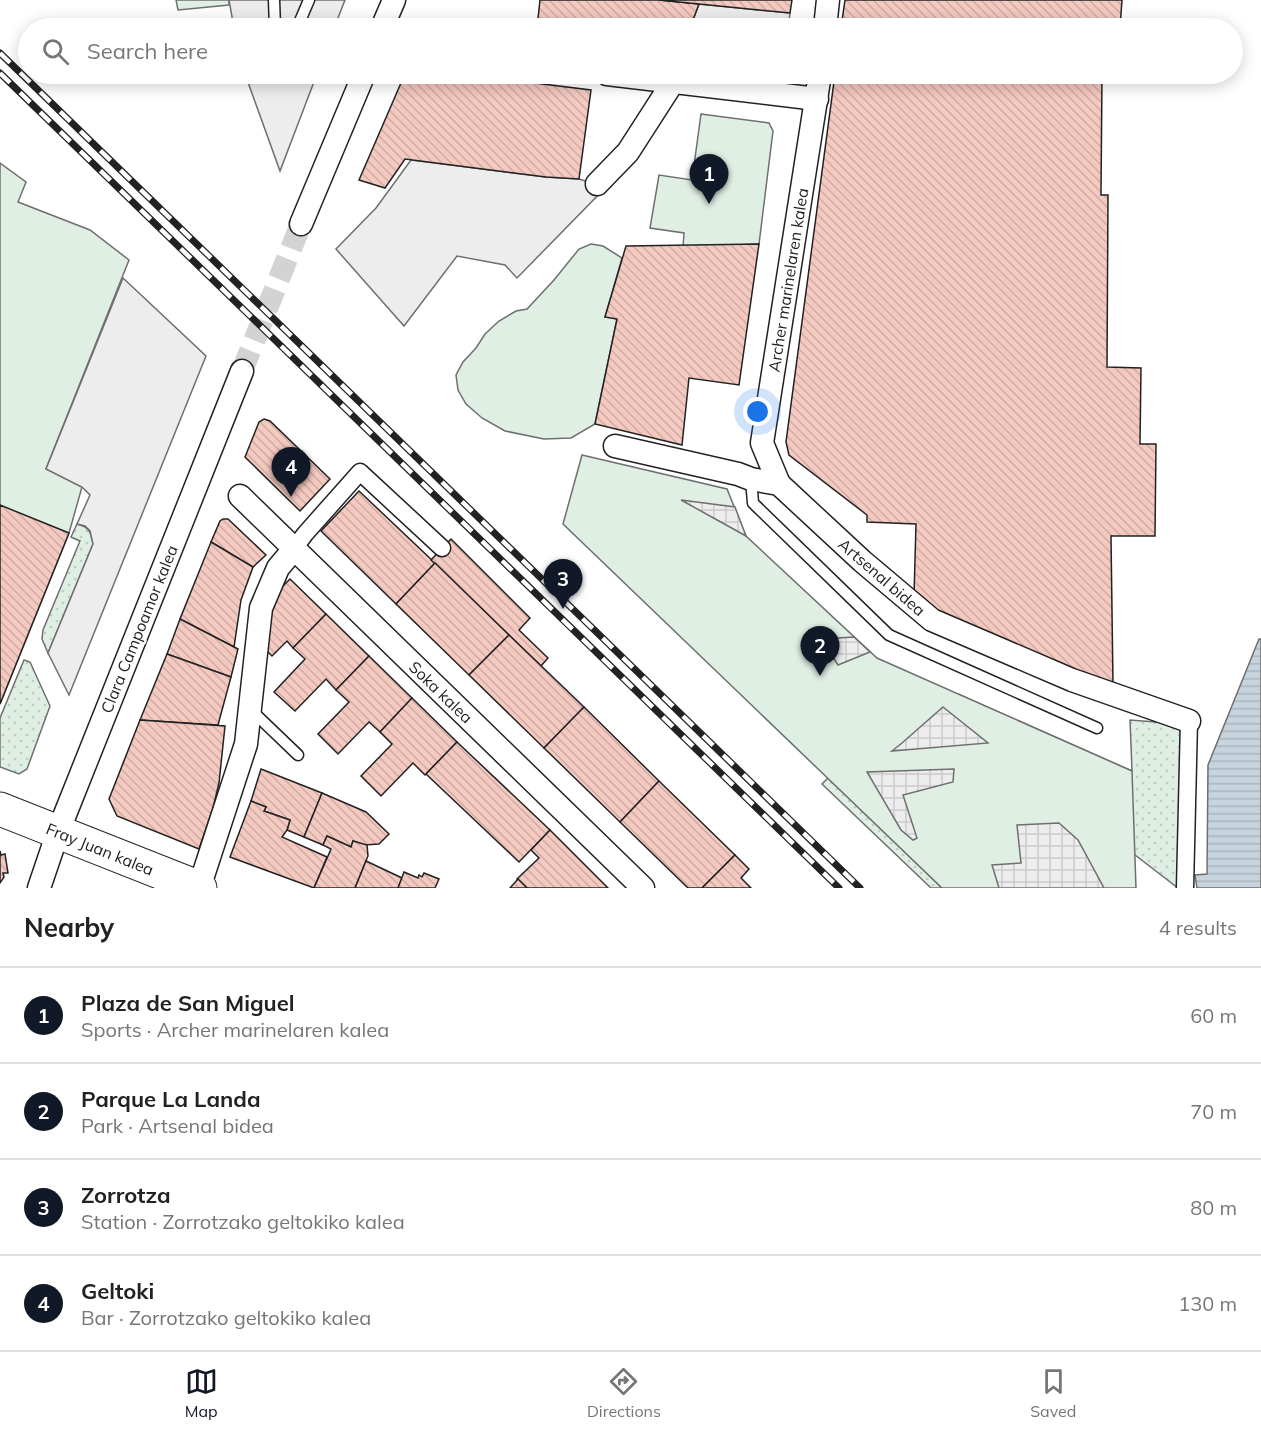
<!DOCTYPE html>
<html lang="en">
<head>
<meta charset="utf-8">
<style>
  :root { --surface:#fff; --page:#f2f2f2; --text:#222; --muted:#767676; --line:#e0e0e0; --accent:#111827 }
  body { margin:0; font-family:Mulish,sans-serif; background:var(--page); color:var(--text) }
  .you { position:absolute; left:758px; top:412px; width:21px; height:21px; margin:-15px; border:4px solid #fff; border-radius:50%; background:#1a73e8; box-shadow:0 0 0 9px #1a73e833 }
  .badge { display:grid; place-items:center; width:39px; height:39px; border-radius:50%; background:var(--accent); color:#fff; font-size:20px; font-weight:700 }
  .pin { position:absolute; translate:-50% -50px; filter:drop-shadow(0 2px 3px #0008) }
  .pin::after { content:''; position:absolute; top:32px; width:21px; height:18px; background:inherit; clip-path:polygon(0 0,100% 0,50% 100%) }
  .list { margin:0; padding:0; list-style:none }
  h2 { display:flex; justify-content:space-between; align-items:center; height:78px; margin:0; padding:0 24px; font-size:26px }
  h2 small { font-size:20px; font-weight:400; color:var(--muted) }
  .list li { display:grid; grid-template-columns:39px 1fr auto; gap:18px; align-items:center; box-sizing:border-box; height:96px; padding:0 24px; border-top:2px solid var(--line) }
  .list b { display:block; font-size:22px; white-space:nowrap }
  .list p { margin:0; font-size:20px; white-space:nowrap; color:var(--muted) }
  .list em { font-size:20px; font-style:normal; color:var(--muted) }
  .icon { flex:none; width:33px; height:33px; fill:none; stroke:currentColor; stroke-width:2; stroke-linecap:round; stroke-linejoin:round }
  .map { position:relative; flex:none; width:1261px; height:888px; overflow:hidden }
  .search { position:absolute; background:var(--surface); box-shadow:0 3px 15px #0003; left:18px; right:18px; top:18px; height:66px; display:flex; align-items:center; gap:15px; box-sizing:border-box; padding:0 21px; border-radius:33px; color:var(--muted); font-size:22px }
  .sheet { height:462px; background:var(--surface) }
  nav { display:flex; justify-content:space-around; align-items:center; box-sizing:border-box; height:84px; border-top:2px solid var(--line); background:var(--surface); font-size:16px; color:var(--muted) }
  nav a { display:grid; justify-items:center; gap:3px }
  nav .on { color:var(--accent) }
  .map>svg:first-child { display:block }
  .grass { fill:url(#grass-dots); stroke:#6f6f6f; stroke-width:1.5 }
  .park { fill:#e0efe3; stroke:#6f6f6f; stroke-width:1.5 }
  .parking { fill:#ededed; stroke:#6f6f6f; stroke-width:1.5 }
  .plaza { fill:url(#plaza-grid); stroke:#6f6f6f; stroke-width:1.5 }
  .water { fill:url(#water-rules); stroke:#6f6f6f; stroke-width:1.5 }
  .building { fill:url(#building-back-hatch); stroke:#222; stroke-width:1.5 }
  .lines { fill:none; stroke-linecap:round; stroke-linejoin:round }
  .minor-tunnel { stroke:#d3d3d3; stroke-width:22; stroke-dasharray:22 11; stroke-linecap:butt }
  .service-casing { stroke:#222; stroke-width:13 }
  .pedestrian-casing { stroke:#222; stroke-width:19 }
  .minor-casing { stroke:#222; stroke-width:25 }
  .primary-casing { stroke:#222; stroke-width:35 }
  .service { stroke:#fff; stroke-width:10 }
  .pedestrian { stroke:#fff; stroke-width:16 }
  .minor { stroke:#fff; stroke-width:22 }
  .primary { stroke:#fff; stroke-width:33 }
  .rail-casing { stroke:#222; stroke-width:7 }
  .rail { stroke:#fff; stroke-width:4.5; stroke-dasharray:14; stroke-linecap:butt }
  .labels { text-anchor:middle; stroke-width:4.5; stroke-linejoin:round; paint-order:stroke }
  .street-label { font-size:16px; fill:#222; stroke:#fff }
</style>
</head>
<body>
<div class="map">
<svg width="1261" height="888" viewBox="0 0 1261 888">
  <defs>
    <pattern id="grass-dots" width="8" height="8" patternUnits="userSpaceOnUse" patternTransform="scale(1.5)"><rect width="8" height="8" fill="#e0efe3"/><path d="M2 2h.1M6 6h.1" fill="none" stroke="#c0cdc2" stroke-width="1.8" stroke-linecap="round"/></pattern>
    <pattern id="plaza-grid" width="8" height="8" patternUnits="userSpaceOnUse" patternTransform="scale(1.5)"><rect width="8" height="8" fill="#ededed"/><path d="M0 4h8M4 0v8" fill="none" stroke="#cbcbcb"/></pattern>
    <pattern id="water-rules" width="6" height="5" patternUnits="userSpaceOnUse" patternTransform="scale(1.5)"><rect width="6" height="5" fill="#c7d3dd"/><path d="M0 2.5h6" fill="none" stroke="#abb5bd"/></pattern>
    <pattern id="building-back-hatch" width="6" height="6" patternUnits="userSpaceOnUse" patternTransform="scale(1.5)"><rect width="6" height="6" fill="#f3c9c0"/><path d="M-1 5l2 2M0 0l6 6M5-1l2 2" fill="none" stroke="#d0aca5"/></pattern>
  </defs>
  <rect width="100%" height="100%" fill="#fff"/>
  <!-- grass -->
  <g class="grass">
    <path d="M77 524C89 527 91 532 93 544L48 653 42 639 43 630 80 541 71 537Z"/>
    <polygon points="24,660 30,662 50,706 27,769 19,774 0,767 0,718"/>
    <polygon points="958,694 1132,771 1130,720 1182,724 1178,888 1135,855 1126,856"/>
    <polygon points="828,778 942,888 931,888 822,784"/>
  </g>
  <!-- park -->
  <g class="park">
    <polygon points="176,0 229,0 229,5 178,10"/>
    <polygon points="701,114 769,123 773,131 759,244 683,247 684,233 650,228 659,175 692,180"/>
    <polygon points="0,163 26,182 18,202 90,230 129,260 46,469 82,487 69,533 0,704"/>
    <polygon points="591,244 603,246 622,258 605,317 617,319 595,424 571,438 544,439 505,431 482,418 466,404 458,390 456,375 463,362 476,348 485,334 499,321 516,311 527,309 554,280 579,249"/>
    <polygon points="582,455 727,489 746,536 877,658 1132,771 1136,888 942,888 563,524"/>
  </g>
  <!-- parking -->
  <g class="parking">
    <polygon points="229,0 345,0 334,28 234,28"/>
    <polygon points="699,4 790,13 788,28 690,28"/>
    <polygon points="245,74 317,74 280,171"/>
    <polygon points="411,160 546,177 579,179 606,187 517,278 505,265 457,256 404,326 336,249 376,208"/>
    <polygon points="123,278 206,356 69,695 48,653 93,544 90,531 85,526 77,524 90,495 82,487 46,469"/>
  </g>
  <!-- plaza -->
  <g class="plaza">
    <polygon points="681,500 735,507 746,536 719,521"/>
    <polygon points="854,637 870,652 838,665 822,639"/>
    <polygon points="943,707 988,743 892,751 902,743"/>
    <polygon points="954,769 953,782 903,795 917,838 913,840 901,830 867,772"/>
    <polygon points="1059,823 1078,840 1104,888 999,888 992,865 1021,863 1017,825"/>
  </g>
  <!-- water -->
  <polygon class="water" points="1259,639 1261,639 1261,888 1197,888 1195,875 1207,874 1208,765"/>
  <!-- building -->
  <g class="building">
    <polygon points="540,0 659,0 699,4 690,28 537,28"/>
    <polygon points="659,0 792,0 790,13"/>
    <polygon points="845,0 1122,0 1120,28 841,28"/>
    <polygon points="444,74 461,74 591,90 579,179 546,177 405,159 385,188 359,180 404,76 443,80"/>
    <polygon points="835,74 1102,74 1101,195 1108,195 1107,367 1141,368 1140,444 1156,444 1155,536 1111,536 1113,685 935,615 914,596 916,524 867,522 867,515 789,455 786,442"/>
    <polygon points="759,244 739,385 689,378 682,445 595,424 617,319 605,317 626,246"/>
    <polygon points="264,419 270,421 330,479 300,511 245,457 259,422"/>
    <polygon points="359,491 435,563 396,604 321,531"/>
    <polygon points="0,505 69,533 0,704"/>
    <polygon points="223,519 228,519 266,555 253,567 211,542 220,521"/>
    <polygon points="451,539 530,618 519,630 548,658 541,666 431,560"/>
    <polygon points="211,542 253,567 241,600 234,647 180,619"/>
    <polygon points="435,563 509,635 469,675 396,604"/>
    <polygon points="290,579 326,614 293,648 287,641 272,656 266,650 270,605 274,595"/>
    <polygon points="326,614 369,656 336,690 326,679 295,711 274,692 305,659 293,648"/>
    <polygon points="180,619 238,649 231,677 167,654"/>
    <polygon points="509,635 584,707 544,748 469,675"/>
    <polygon points="167,654 231,677 218,725 140,720"/>
    <polygon points="369,656 412,698 380,732 369,722 338,754 318,734 349,702 336,690"/>
    <polygon points="412,698 457,742 425,775 413,763 381,796 361,776 392,744 380,732"/>
    <polygon points="584,707 659,781 620,822 544,748"/>
    <polygon points="140,720 225,726 219,783 213,808 199,849 117,816 109,799"/>
    <polygon points="457,742 550,830 519,862 426,774"/>
    <polygon points="261,769 322,793 304,837 287,830 290,820 264,811 266,807 251,801"/>
    <polygon points="659,781 735,855 702,888 688,888 620,822"/>
    <polygon points="322,793 366,812 389,834 379,844 364,845 353,841 351,847 327,836 323,845 304,837"/>
    <polygon points="251,801 266,807 264,811 290,820 287,830 282,837 327,857 314,888 230,857"/>
    <polygon points="550,830 608,888 527,888 517,879 539,858 531,850"/>
    <polygon points="327,836 351,847 353,841 367,845 368,856 355,888 314,888 331,849 323,845"/>
    <polygon points="0,851 1,855 5,854 8,873 3,873 4,877 0,883"/>
    <polygon points="735,855 749,869 741,878 751,888 702,888"/>
    <polygon points="366,861 402,878 398,888 355,888"/>
    <polygon points="404,872 418,878 419,875 422,877 424,873 439,879 435,888 398,888"/>
    <polygon points="518,879 527,888 510,888"/>
  </g>
  <g class="lines">
    <!-- minor-tunnel -->
    <polyline class="minor-tunnel" points="242,371 301,224"/>
    <!-- service casing -->
    <g class="service-casing">
      <g id="service">
        <polyline points="274,0 275,28"/>
        <polyline points="297,28 309,0"/>
        <polyline points="751,479 753,503 889,635 1097,728"/>
        <polyline points="250,709 298,755"/>
      </g>
    </g>
    <!-- pedestrian casing -->
    <g class="pedestrian-casing">
      <g id="pedestrian">
        <polyline points="293,550 305,534 360,472 442,548"/>
        <polyline points="1185,888 1189,721"/>
      </g>
    </g>
    <!-- minor casing -->
    <g class="minor-casing">
      <g id="minor">
        <polyline points="382,28 394,0"/>
        <polyline points="825,28 828,0"/>
        <polyline points="607,74 817,99"/>
        <polyline points="597,184 628,152 673,82"/>
        <polyline points="301,224 364,74"/>
        <polyline points="615,446 738,474 751,479 779,484 862,561 932,620 1072,680 1189,721"/>
        <polyline points="779,484 762,443 820,74"/>
        <polyline points="240,496 643,888"/>
        <polyline points="39,888 58,832 242,371"/>
        <polyline points="199,888 246,744 261,608 278,568 293,550"/>
      </g>
    </g>
    <!-- primary casing -->
    <g class="primary-casing">
      <polyline id="primary" points="0,809 200,888"/>
    </g>
    <!-- service -->
    <use href="#service" class="service"/>
    <!-- pedestrian -->
    <use href="#pedestrian" class="pedestrian"/>
    <!-- minor -->
    <use href="#minor" class="minor"/>
    <!-- primary -->
    <use href="#primary" class="primary"/>
    <!-- rail casing -->
    <g class="rail-casing">
      <g id="rail">
        <polyline points="0,53 860,888"/>
        <polyline points="0,73 839,888"/>
      </g>
    </g>
    <!-- rail -->
    <use href="#rail" class="rail"/>
  </g>
  <g class="labels">
    <!-- street labels -->
    <g class="street-label">
      <text transform="translate(788 280) rotate(-81)" y="6">Archer marinelaren kalea</text>
      <text transform="translate(882 577) rotate(41)" y="6">Artsenal bidea</text>
      <text transform="translate(139 629) rotate(-68)" y="6">Clara Campoamor kalea</text>
      <text transform="translate(441 692) rotate(44)" y="6">Soka kalea</text>
      <text transform="translate(100 849) rotate(22)" y="6">Fray Juan kalea</text>
    </g>
  </g>
</svg>
<div class="you"></div>
<div class="pin badge" style="left:709px;top:204px">1</div>
<div class="pin badge" style="left:820px;top:676px">2</div>
<div class="pin badge" style="left:563px;top:609px">3</div>
<div class="pin badge" style="left:291px;top:497px">4</div>
<div class="search"><svg class="icon" aria-label="search" viewBox="0 0 24 24"><circle cx="10" cy="10" r="6"/><path d="M15 15l6 6"/></svg>Search here</div>
</div>
<section class="sheet">
<h2>Nearby<small>4 results</small></h2>
<ul class="list">
<li><span class="badge">1</span><div><b>Plaza de San Miguel</b><p>Sports · Archer marinelaren kalea</p></div><em>60 m</em></li>
<li><span class="badge">2</span><div><b>Parque La Landa</b><p>Park · Artsenal bidea</p></div><em>70 m</em></li>
<li><span class="badge">3</span><div><b>Zorrotza</b><p>Station · Zorrotzako geltokiko kalea</p></div><em>80 m</em></li>
<li><span class="badge">4</span><div><b>Geltoki</b><p>Bar · Zorrotzako geltokiko kalea</p></div><em>130 m</em></li>
</ul>
</section>
<nav>
<a class="on"><svg class="icon" aria-label="map" viewBox="0 0 24 24"><path d="M3 6l6-2 6 2 6-2v14l-6 2-6-2-6 2zM9 4v14M15 6v14"/></svg>Map</a>
<a><svg class="icon" aria-label="directions" viewBox="0 0 24 24"><path d="M12 3l9 9-9 9-9-9zM9 14v-3h6M13 9l2 2-2 2"/></svg>Directions</a>
<a><svg class="icon" aria-label="saved" viewBox="0 0 24 24"><path d="M7 4h10v16l-5-4-5 4z"/></svg>Saved</a>
</nav>
</body>
</html>
